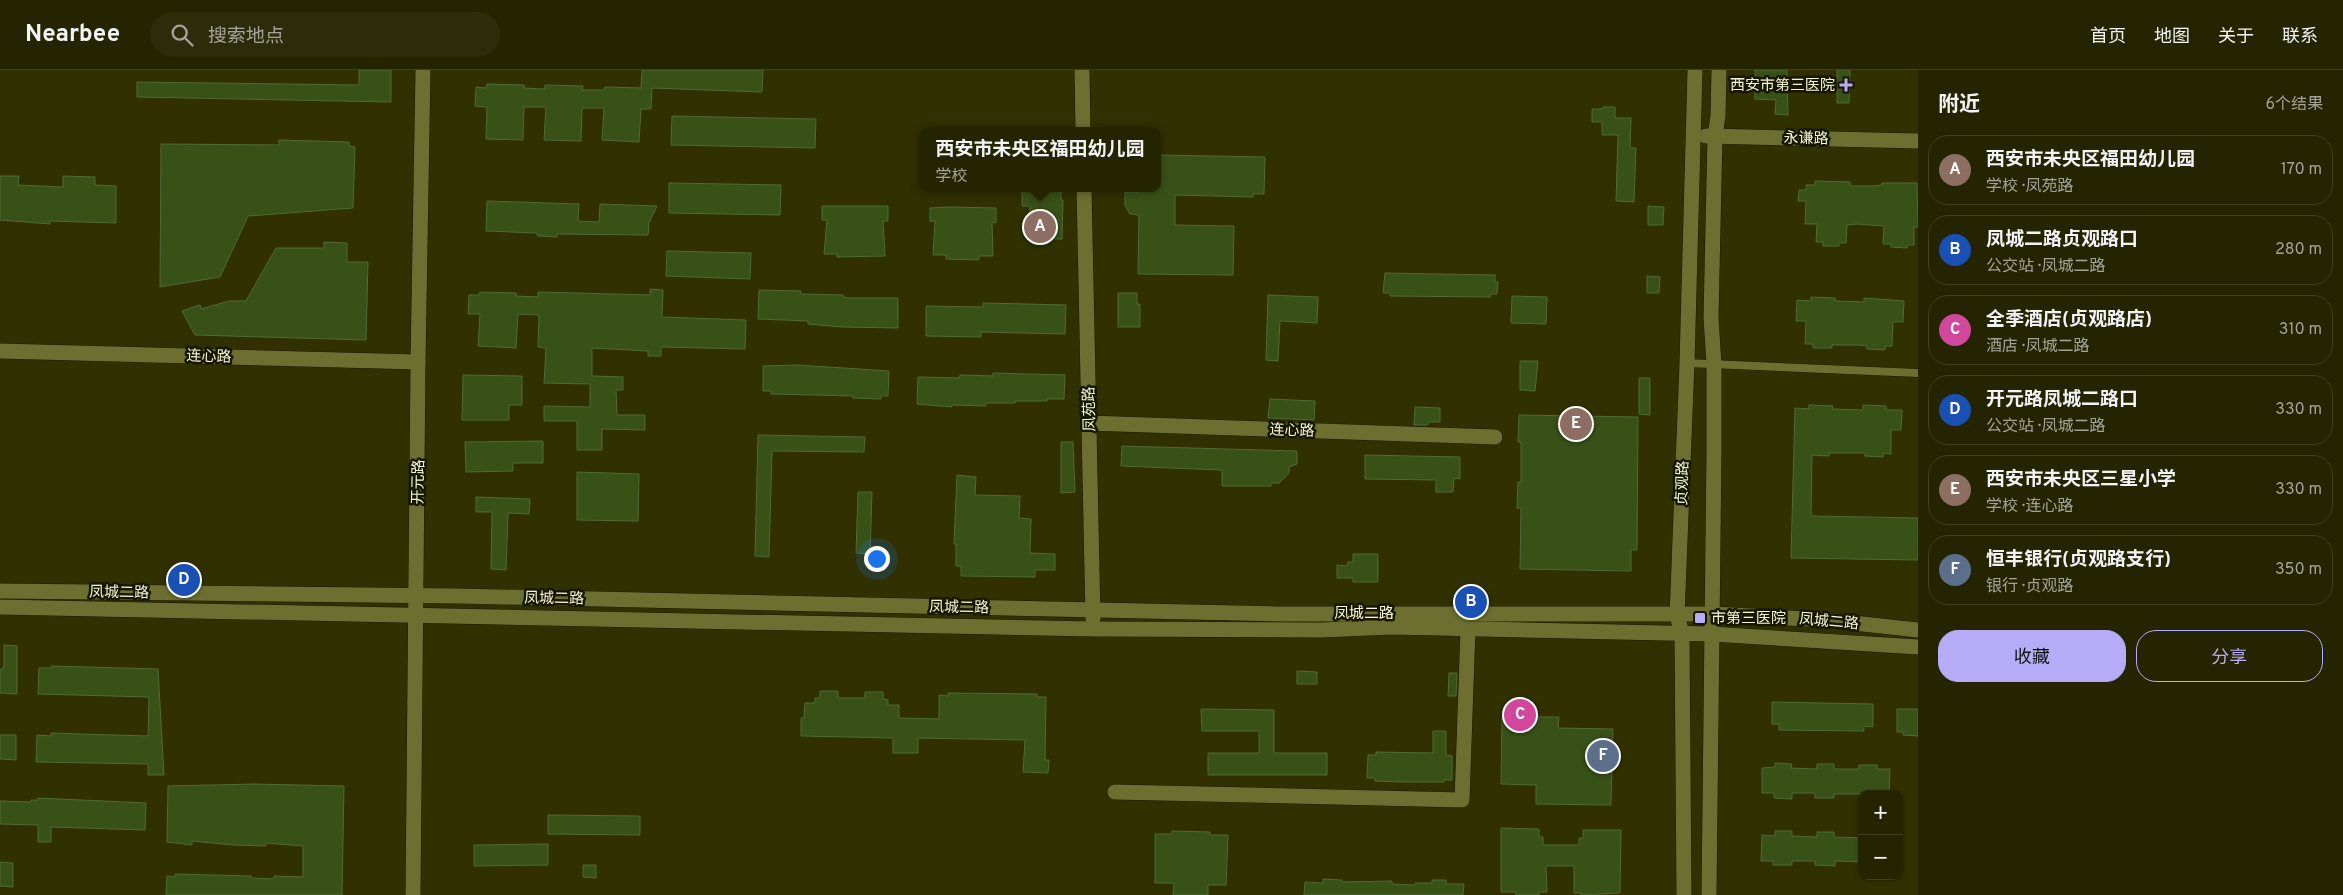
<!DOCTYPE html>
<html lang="zh">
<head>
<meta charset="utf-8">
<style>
  :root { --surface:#242400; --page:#2c2c0a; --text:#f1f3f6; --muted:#a3a499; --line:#414122; --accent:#b6acf8 }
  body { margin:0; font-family:Overpass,"Noto Sans SC",sans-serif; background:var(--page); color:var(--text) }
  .controls { position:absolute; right:15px; bottom:15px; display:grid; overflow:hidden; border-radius:10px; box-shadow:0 1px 4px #0004 }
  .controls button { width:45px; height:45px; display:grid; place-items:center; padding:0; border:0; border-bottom:1px solid var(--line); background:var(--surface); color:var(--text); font:25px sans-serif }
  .you { position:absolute; left:876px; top:488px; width:18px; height:18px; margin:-12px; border:4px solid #fff; border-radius:50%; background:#1a73e8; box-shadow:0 0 0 8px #1a73e833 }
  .badge { display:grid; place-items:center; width:32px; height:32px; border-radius:50%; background:var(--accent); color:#fff; font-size:16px; font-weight:700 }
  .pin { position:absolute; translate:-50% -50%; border:2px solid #fff; box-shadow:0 1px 5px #0006 }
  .popup { position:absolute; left:919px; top:57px; width:242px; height:65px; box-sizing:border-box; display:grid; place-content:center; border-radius:10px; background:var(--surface); filter:drop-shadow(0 1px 4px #0005); font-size:16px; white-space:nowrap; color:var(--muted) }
  .popup b { font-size:19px; color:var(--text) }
  .popup::after { content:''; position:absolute; left:50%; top:100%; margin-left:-10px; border:10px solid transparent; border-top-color:var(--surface) }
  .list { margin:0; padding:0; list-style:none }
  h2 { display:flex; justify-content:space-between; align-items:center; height:65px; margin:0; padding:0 20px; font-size:21px }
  h2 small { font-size:16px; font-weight:400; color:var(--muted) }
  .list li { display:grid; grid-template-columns:32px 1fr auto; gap:15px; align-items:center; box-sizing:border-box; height:70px; margin:0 10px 10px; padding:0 10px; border:1px solid var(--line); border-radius:20px }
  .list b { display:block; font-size:19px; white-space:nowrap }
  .list p { margin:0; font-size:16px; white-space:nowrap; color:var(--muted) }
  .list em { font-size:16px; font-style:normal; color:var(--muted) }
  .actions { display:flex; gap:10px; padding:15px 20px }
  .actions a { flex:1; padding:11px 0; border:1px solid var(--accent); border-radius:20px; text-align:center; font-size:18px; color:var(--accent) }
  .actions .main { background:var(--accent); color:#111 }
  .icon { flex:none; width:28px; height:28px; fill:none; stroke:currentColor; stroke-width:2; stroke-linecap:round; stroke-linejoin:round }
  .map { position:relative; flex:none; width:1918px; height:825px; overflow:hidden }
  header { display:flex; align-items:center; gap:30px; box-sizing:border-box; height:70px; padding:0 25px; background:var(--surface); border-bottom:1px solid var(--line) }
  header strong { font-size:24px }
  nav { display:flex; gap:28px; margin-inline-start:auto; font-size:18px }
  .search { width:350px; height:45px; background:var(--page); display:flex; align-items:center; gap:12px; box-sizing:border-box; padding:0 18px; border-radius:28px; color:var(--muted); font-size:19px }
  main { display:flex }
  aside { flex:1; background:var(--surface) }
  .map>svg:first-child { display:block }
  .building { fill:#385117; stroke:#516a36 }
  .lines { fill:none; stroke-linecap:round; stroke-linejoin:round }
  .lane-casing { stroke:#181700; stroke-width:9 }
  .street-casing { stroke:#181700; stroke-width:16 }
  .secondary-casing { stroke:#181700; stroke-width:16 }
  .lane { stroke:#6d6f31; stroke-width:8 }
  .street { stroke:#6d6f31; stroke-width:15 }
  .secondary { stroke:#6d6f31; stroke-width:15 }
  .poi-dot { fill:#b6acf8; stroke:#171701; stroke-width:2 }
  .labels { text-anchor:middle; stroke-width:5; stroke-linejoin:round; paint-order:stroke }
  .poi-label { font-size:15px; fill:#f4f6d6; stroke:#171701; text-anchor:end }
  .street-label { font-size:15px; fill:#f4f6d6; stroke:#171701 }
</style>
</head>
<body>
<header>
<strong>Nearbee</strong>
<div class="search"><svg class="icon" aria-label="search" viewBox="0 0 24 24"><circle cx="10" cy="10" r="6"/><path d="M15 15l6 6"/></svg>搜索地点</div>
<nav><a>首页</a><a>地图</a><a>关于</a><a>联系</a></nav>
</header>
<main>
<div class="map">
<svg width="1918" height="825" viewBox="0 0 1918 825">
  <rect width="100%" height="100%" fill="#303000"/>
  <!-- building -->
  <g class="building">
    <polygon points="359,0 391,0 391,32 137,27 137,12 359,15"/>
    <polygon points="642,0 763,0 762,22 652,18 651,39 641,39 639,72 602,70 604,38 582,38 581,71 544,70 546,37 524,37 523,70 486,69 487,37 475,36 476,17 486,18 487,14 524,15 524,18 545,19 545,15 583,16 582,20 604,20 605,17 641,18"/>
    <polygon points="1755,0 1787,0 1788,45 1775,44 1776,30 1755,29"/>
    <polygon points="1837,0 1850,0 1849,33 1837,33"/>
    <polygon points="1603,37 1615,37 1615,48 1631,48 1630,78 1636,78 1634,132 1616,131 1618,65 1602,65 1602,52 1592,52 1592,39 1603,39"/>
    <polygon points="672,46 816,49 815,78 671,75"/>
    <polygon points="279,70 349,72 349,76 355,77 353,138 248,146 220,207 160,217 161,74 279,75"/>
    <polygon points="1158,85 1265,87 1264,124 1253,124 1253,127 1175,125 1175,155 1234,156 1233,205 1138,204 1139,145 1130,144 1125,135 1125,122 1139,122 1139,118 1158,118"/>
    <polygon points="0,106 19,106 18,115 63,117 63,106 95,107 95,115 116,116 116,153 50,151 50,154 0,150"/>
    <polygon points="1815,111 1850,112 1850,116 1873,116 1882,115 1882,113 1917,113 1918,157 1914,157 1914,175 1908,175 1907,178 1891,177 1891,174 1883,174 1884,156 1857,154 1847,155 1846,173 1839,173 1839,176 1823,176 1823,172 1816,172 1817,154 1805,154 1806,131 1798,131 1799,120 1806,120 1806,115 1815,115"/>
    <polygon points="669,113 781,115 780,145 669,143"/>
    <polygon points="1022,118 1061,118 1061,130 1063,130 1062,169 1029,168 1030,136 1022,136"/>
    <polygon points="487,131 579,134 578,151 599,152 600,134 657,136 649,153 648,165 557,164 557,167 538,166 536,163 486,161"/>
    <polygon points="822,136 888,136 888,151 883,151 885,186 837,187 837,184 824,184 827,150 822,150"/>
    <polygon points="1648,136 1664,137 1663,155 1648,155"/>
    <polygon points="949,137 996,138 996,153 992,152 993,186 979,186 979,190 946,189 946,185 933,185 935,151 930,151 930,138"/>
    <polygon points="324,172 347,173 347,192 368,192 366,270 195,265 182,241 200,235 201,239 229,231 246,231 276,178 324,178"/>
    <polygon points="667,181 751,183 750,209 666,206"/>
    <polygon points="1385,203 1495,205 1495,212 1498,212 1497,224 1490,224 1490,227 1390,226 1390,223 1383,223"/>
    <polygon points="1647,206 1660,207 1659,223 1647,223"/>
    <polygon points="650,219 663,220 662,247 746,250 745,279 661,277 661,286 648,286 648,281 592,278 592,306 623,307 623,320 616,320 617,345 645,345 645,360 602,359 602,380 577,380 577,351 544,351 544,336 590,337 590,314 544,313 546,278 538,277 539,245 518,244 516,278 478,276 480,244 468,244 469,225 479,225 480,222 516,223 516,226 538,227 538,222 650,225"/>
    <polygon points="759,220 801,221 801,224 843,225 843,227 850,228 898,228 898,258 842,257 808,254 808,251 758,249"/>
    <polygon points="1118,223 1137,223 1137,234 1140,234 1140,257 1118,257"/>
    <polygon points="1268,225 1318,227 1317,253 1280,251 1278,291 1266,290"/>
    <polygon points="1512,226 1547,227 1546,254 1511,253"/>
    <polygon points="1811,227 1835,228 1835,231 1864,232 1864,228 1904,231 1903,252 1893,252 1892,276 1885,276 1885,280 1867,279 1867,276 1859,275 1832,275 1832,278 1813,278 1813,274 1805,274 1806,251 1796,251 1797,230 1811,231"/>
    <polygon points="983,233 1066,235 1065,264 981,262 981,267 926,266 926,236 983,237"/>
    <polygon points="1520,291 1538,291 1535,321 1520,320"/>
    <polygon points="798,295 889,301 888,326 881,326 881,329 853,328 853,326 771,324 771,321 763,321 763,296"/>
    <polygon points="993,303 1065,305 1064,329 1047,329 1047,331 1015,331 1015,333 986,333 986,336 952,335 952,337 917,334 918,307 959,308 960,305 993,306"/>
    <polygon points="463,305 522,306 522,335 509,335 509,350 462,350"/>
    <polygon points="1639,308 1650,308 1650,345 1639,344"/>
    <polygon points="1270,329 1315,331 1314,350 1268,348"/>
    <polygon points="1809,335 1833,336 1832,339 1863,340 1863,335 1886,336 1886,340 1902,340 1901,360 1891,360 1891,384 1883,383 1883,387 1865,386 1865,383 1829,383 1829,386 1812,385 1811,446 1918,448 1918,490 1791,488 1795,338 1809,339"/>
    <polygon points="1415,337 1440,338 1440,352 1428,352 1428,355 1414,355"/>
    <polygon points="1519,345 1638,347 1637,480 1631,480 1631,501 1520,499 1521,438 1517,438 1518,412 1521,412 1521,372 1518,372"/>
    <polygon points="758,365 865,367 864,382 772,381 769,487 755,486"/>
    <polygon points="543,371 543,393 513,393 513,401 466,402 465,372"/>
    <polygon points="1061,372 1073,372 1075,422 1061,423"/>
    <polygon points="1122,376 1297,381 1297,394 1289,397 1289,403 1279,413 1271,413 1271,416 1222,416 1222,400 1121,396"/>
    <polygon points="1365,385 1460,387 1460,409 1454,408 1453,422 1436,422 1436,410 1365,409"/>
    <polygon points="577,402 639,404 638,451 577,450"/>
    <polygon points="957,405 976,407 975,425 1020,426 1019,448 1031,449 1030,483 1055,484 1055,500 1035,500 1035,507 961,506 961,496 956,496 956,474 954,474"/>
    <polygon points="858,422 872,422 870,484 856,483"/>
    <polygon points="476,427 530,429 529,444 508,443 506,500 491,499 492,442 476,442"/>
    <polygon points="1353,484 1378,484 1378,512 1353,512 1353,508 1337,508 1337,495 1347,496 1348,492 1353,492"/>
    <polygon points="4,575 17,576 17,624 0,623 0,599 3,599 4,595"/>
    <polygon points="51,596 158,599 164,705 148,705 148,694 36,692 37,665 51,666 51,663 148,666 149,627 38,624 39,598 51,598"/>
    <polygon points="1297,601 1317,602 1317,614 1297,614"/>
    <polygon points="1449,603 1457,603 1456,626 1448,626"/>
    <polygon points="820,621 838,621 838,628 865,628 865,622 883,622 883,629 888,630 888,635 899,635 899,648 939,649 939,625 948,626 948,623 1037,624 1037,627 1046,627 1045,690 1049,690 1048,703 1023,702 1025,670 918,668 918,683 893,683 893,668 801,666 801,648 804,648 805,633 815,633 815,628 820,628"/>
    <polygon points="1772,632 1873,634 1873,657 1864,656 1864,661 1779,660 1779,654 1772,654"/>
    <polygon points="1201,639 1274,640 1274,683 1327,683 1327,705 1208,705 1208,683 1259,683 1259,661 1202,661"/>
    <polygon points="1897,639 1918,639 1918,666 1903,665 1903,662 1897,662"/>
    <polygon points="1502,647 1559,647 1558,658 1613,659 1611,735 1536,734 1536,715 1501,714"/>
    <polygon points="1433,661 1446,661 1446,685 1452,686 1452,710 1444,710 1444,712 1402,712 1375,711 1375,708 1367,708 1368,685 1376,685 1376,682 1433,683"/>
    <polygon points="0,665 16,665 16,690 0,689"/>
    <polygon points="1775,693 1792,694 1791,698 1817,699 1817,694 1834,694 1834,699 1859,699 1859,695 1877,695 1877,699 1890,699 1889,724 1834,724 1834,728 1815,728 1815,723 1792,723 1792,729 1774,728 1774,723 1762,723 1762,698 1775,697"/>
    <polygon points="254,714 344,716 342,825 166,825 167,806 175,807 175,804 251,806 251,808 274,809 274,806 303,807 303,776 266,773 266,776 233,775 192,771 192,775 167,772 168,716"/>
    <polygon points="38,728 146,733 145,760 51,757 51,772 38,772 38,755 0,754 0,731 31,732 31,730 38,730"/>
    <polygon points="548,745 640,746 640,765 548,764"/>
    <polygon points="1501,758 1539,759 1539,767 1543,767 1543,775 1579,775 1579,768 1583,768 1583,760 1621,760 1620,823 1581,825 1581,823 1574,823 1574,796 1546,796 1547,822 1539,822 1539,825 1516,825 1516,822 1501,822"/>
    <polygon points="1172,761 1210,762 1210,765 1228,765 1226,815 1208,815 1208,825 1173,825 1174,813 1155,813 1155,764 1172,764"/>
    <polygon points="1775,761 1792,761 1792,766 1817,767 1817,762 1834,762 1834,767 1862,768 1862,792 1835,791 1835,796 1815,795 1815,791 1792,791 1792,795 1773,795 1773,791 1761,791 1762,765 1775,766"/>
    <polygon points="548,774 548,795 474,796 474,775"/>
    <polygon points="0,792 13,793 13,817 0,816"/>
    <polygon points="583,795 596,795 596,808 583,807"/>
    <polygon points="1323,809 1342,810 1342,812 1392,811 1392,814 1415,815 1415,813 1432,813 1432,810 1446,810 1446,814 1464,814 1463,825 1304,825 1305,812 1323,813"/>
  </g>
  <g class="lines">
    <!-- lane casing -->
    <g class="lane-casing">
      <polyline id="lane" points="1687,293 1918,303"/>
    </g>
    <!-- street casing -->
    <g class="street-casing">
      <g id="street">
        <polyline points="0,281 418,292"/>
        <polyline points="1089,353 1495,367"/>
        <polyline points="1115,722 1462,730 1468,559"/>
      </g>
    </g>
    <!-- secondary casing -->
    <g class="secondary-casing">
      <g id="secondary">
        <polyline points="1082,0 1083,61"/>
        <polyline points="1706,66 1918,71"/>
        <polyline points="1084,118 1093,549"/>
        <polyline points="0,521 457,526 1278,544 1712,544 1826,550 1918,560"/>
        <polyline points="0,537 1093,559 1322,560 1392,557 1711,564 1918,577"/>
        <polyline points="413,825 418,292 423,0"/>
        <polyline points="1684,825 1682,563 1677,546 1687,293 1695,0"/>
        <polyline points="1709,825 1714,381 1714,294 1711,248 1715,66 1718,46 1719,0"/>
      </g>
    </g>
    <!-- lane -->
    <use href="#lane" class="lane"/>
    <!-- street -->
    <use href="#street" class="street"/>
    <!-- secondary -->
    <use href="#secondary" class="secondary"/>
  </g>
  <!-- markers -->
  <g class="poi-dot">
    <path d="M1843.5 7.5h5v5h5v5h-5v5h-5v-5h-5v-5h5z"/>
    <rect x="1694" y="542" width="12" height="12" rx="2.5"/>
  </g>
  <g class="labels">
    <!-- poi labels -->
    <g class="poi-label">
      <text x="1835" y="20">西安市第三医院</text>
      <text x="1711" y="553" text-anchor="start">市第三医院</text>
    </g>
    <!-- street labels -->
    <g class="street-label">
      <text transform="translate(1806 68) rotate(1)" y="5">永谦路</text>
      <text transform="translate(209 286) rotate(2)" y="5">连心路</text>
      <text transform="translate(1089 339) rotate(-91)" y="5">凤苑路</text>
      <text transform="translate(1292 360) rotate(2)" y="5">连心路</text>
      <text transform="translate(418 412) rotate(-89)" y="5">开元路</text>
      <text transform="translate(1682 413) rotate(-88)" y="5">贞观路</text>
      <text transform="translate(119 522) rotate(1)" y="5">凤城二路</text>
      <text transform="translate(554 528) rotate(1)" y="5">凤城二路</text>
      <text transform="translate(959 537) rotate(1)" y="5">凤城二路</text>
      <text x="1364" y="548">凤城二路</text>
      <text transform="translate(1829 551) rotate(5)" y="5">凤城二路</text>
    </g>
  </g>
</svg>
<div class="controls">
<button>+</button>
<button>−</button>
</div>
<div class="you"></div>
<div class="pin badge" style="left:1040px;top:157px;background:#8d6e63">A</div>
<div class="popup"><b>西安市未央区福田幼儿园</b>学校</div>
<div class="pin badge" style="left:1471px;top:532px;background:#1a4fb4">B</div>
<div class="pin badge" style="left:1520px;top:645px;background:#d1479c">C</div>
<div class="pin badge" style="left:184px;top:510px;background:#1a4fb4">D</div>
<div class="pin badge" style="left:1576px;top:354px;background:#8d6e63">E</div>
<div class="pin badge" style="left:1603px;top:686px;background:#5c6f8a">F</div>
</div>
<aside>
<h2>附近<small>6个结果</small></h2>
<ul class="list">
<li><span class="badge" style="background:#8d6e63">A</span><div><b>西安市未央区福田幼儿园</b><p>学校 · 凤苑路</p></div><em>170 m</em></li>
<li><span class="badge" style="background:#1a4fb4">B</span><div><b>凤城二路贞观路口</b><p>公交站 · 凤城二路</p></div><em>280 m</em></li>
<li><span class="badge" style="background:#d1479c">C</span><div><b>全季酒店(贞观路店)</b><p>酒店 · 凤城二路</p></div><em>310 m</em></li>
<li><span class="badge" style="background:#1a4fb4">D</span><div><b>开元路凤城二路口</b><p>公交站 · 凤城二路</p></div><em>330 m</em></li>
<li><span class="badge" style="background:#8d6e63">E</span><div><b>西安市未央区三星小学</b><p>学校 · 连心路</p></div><em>330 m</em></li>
<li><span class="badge" style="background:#5c6f8a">F</span><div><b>恒丰银行(贞观路支行)</b><p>银行 · 贞观路</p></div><em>350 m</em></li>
</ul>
<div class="actions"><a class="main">收藏</a><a>分享</a></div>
</aside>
</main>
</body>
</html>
